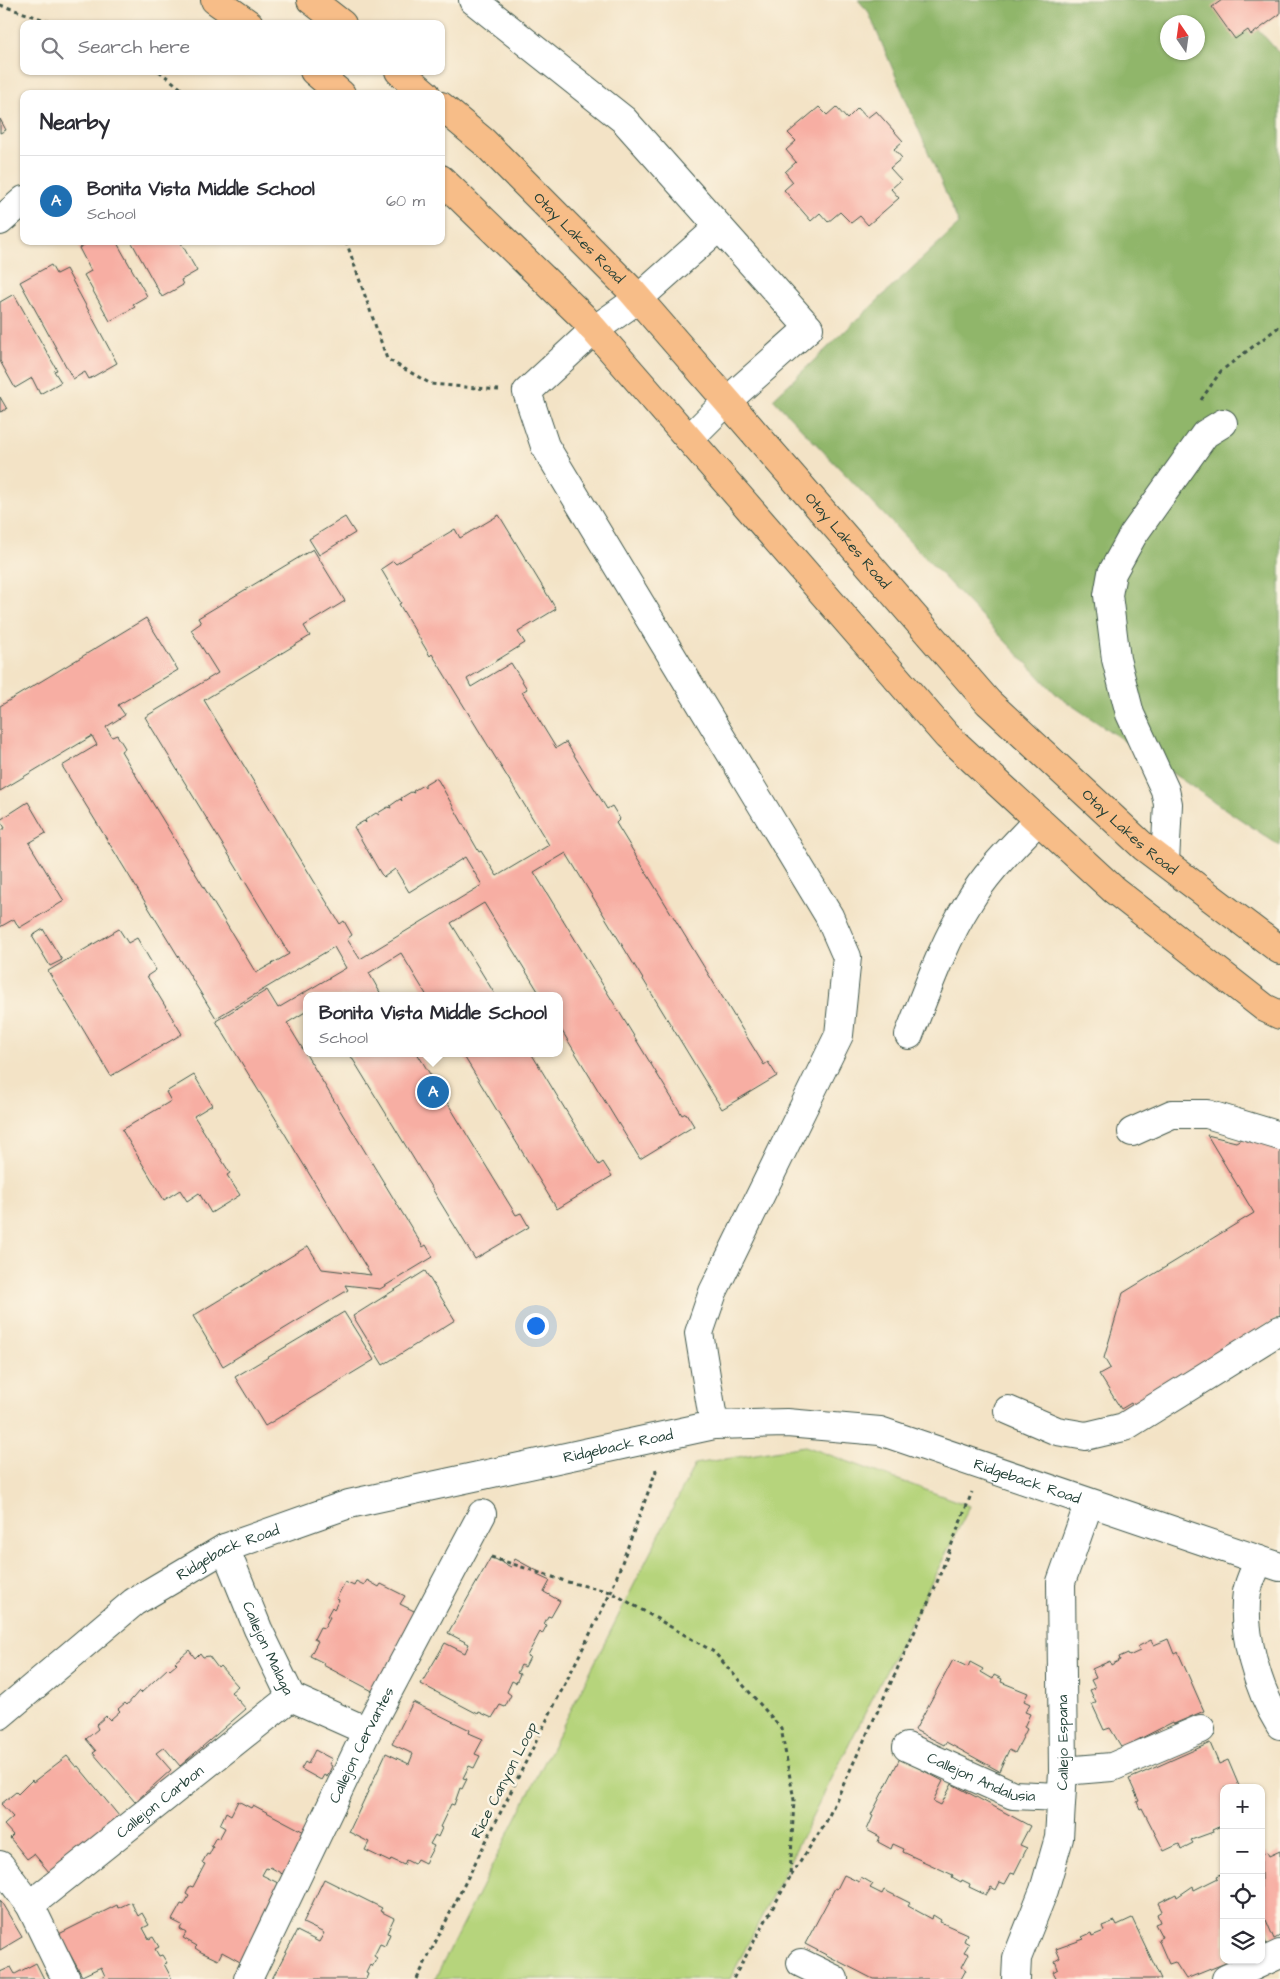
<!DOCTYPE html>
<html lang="en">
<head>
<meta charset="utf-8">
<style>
  :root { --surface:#fff; --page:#f2f2f3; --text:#2b2b33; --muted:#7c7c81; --line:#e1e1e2; --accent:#1f6fb2 }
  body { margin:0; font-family:"Architects Daughter",sans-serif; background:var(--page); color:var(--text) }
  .controls { position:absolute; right:15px; bottom:15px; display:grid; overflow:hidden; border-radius:10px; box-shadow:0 1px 4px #0004 }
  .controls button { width:45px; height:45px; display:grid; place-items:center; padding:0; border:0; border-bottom:1px solid var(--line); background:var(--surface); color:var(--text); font:25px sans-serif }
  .compass { position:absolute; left:1160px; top:15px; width:45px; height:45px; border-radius:50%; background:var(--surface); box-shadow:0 1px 4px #0004; rotate:347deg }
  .you { position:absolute; left:535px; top:1325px; width:18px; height:18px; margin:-12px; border:4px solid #fff; border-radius:50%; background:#1a73e8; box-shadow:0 0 0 8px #1a73e833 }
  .badge { display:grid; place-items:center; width:32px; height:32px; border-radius:50%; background:var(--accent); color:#fff; font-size:16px; font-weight:700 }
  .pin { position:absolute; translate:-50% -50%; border:2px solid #fff; box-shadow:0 1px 5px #0006 }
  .popup { position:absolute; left:303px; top:992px; width:260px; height:65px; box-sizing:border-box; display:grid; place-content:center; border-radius:10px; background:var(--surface); filter:drop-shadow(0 1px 4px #0005); font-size:16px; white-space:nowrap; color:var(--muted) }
  .popup b { font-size:19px; color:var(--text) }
  .popup::after { content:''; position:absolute; left:50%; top:100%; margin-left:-10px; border:10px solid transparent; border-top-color:var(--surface) }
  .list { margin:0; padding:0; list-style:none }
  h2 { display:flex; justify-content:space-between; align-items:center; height:65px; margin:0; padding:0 20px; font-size:21px }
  h2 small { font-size:16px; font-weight:400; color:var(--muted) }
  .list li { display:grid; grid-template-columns:32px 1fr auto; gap:15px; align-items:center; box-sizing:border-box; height:90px; padding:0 20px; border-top:1px solid var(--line) }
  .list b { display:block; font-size:19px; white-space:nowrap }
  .list p { margin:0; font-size:16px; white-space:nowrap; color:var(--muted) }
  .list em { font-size:16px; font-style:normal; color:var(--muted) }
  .icon { flex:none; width:28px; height:28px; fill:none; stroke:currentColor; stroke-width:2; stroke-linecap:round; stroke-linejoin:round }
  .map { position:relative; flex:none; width:1280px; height:1979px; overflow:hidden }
  .search { position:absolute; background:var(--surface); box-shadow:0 1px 4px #0004; left:20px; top:20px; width:425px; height:55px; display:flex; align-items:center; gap:12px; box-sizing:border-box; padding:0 18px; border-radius:10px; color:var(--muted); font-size:19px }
  .panel { position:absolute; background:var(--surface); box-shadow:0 1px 4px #0004; left:20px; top:90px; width:425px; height:155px; border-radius:10px }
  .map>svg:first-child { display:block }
  .green { fill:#b6d47b; stroke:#6a8858 }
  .forest { fill:#90b66b; stroke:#587a50; fill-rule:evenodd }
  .building { fill:#f7aea3 }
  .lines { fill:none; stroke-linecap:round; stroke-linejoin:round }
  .minor-casing { stroke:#3f564a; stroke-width:30 }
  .major-casing { stroke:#3f564a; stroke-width:30 }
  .path { stroke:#3f564a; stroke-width:3; stroke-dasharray:4 4; stroke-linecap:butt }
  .minor { stroke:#fff; stroke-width:28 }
  .major { stroke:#f7bd88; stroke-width:28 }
  .labels { text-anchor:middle; stroke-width:5; stroke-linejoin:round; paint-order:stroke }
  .street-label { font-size:15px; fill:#1f3d34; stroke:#fcf5e5 }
</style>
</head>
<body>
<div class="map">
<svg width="1280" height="1979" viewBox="0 0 1280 1979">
  <rect width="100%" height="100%" fill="#fcf5e5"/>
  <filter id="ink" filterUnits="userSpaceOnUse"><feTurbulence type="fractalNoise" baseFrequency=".02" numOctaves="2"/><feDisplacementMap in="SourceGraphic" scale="10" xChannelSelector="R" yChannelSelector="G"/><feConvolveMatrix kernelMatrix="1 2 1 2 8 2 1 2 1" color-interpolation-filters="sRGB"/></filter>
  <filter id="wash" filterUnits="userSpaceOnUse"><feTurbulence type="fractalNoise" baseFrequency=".0096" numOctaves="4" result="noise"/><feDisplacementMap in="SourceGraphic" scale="20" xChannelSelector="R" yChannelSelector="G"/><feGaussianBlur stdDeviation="1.12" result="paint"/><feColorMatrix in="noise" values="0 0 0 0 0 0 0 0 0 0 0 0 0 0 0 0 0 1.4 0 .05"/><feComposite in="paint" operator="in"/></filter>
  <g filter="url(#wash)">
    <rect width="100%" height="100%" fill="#f3e3c6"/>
    <!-- green -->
    <polygon class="green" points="805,1446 970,1506 730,1979 435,1979 695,1464"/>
    <!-- forest -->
    <path class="forest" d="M858 0H1232L1280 54V846L1058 696 773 399 959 224 868 11ZM1168 22H1198V52H1168Z"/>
    <g id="blocks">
      <!-- building -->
      <g class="building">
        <polygon points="1222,0 1280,0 1280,14 1251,35 1248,30 1235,39 1212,7"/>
        <polygon points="819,107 827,115 836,107 847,119 858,108 867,118 876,111 903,141 894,149 902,158 890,168 901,180 891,189 899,198 868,225 860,216 851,223 840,212 828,222 820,213 811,221 784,190 793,182 785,172 796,162 786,150 796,141 788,133"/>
        <polygon points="0,119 6,130 0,133"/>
        <polygon points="91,241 116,241 147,296 133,304 135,307 110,321 84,275 91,271 79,248"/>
        <polygon points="131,241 180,241 197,271 181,280 183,285 162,297"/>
        <polygon points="51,265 56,274 66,269 117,363 89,379 85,372 73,379 20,282"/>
        <polygon points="14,294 57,370 54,371 61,382 40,394 32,378 15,388 0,361 0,302"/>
        <polygon points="0,397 7,409 0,412"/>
        <polygon points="499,515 556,609 518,632 525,643 467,679 471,687 511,663 527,689 522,692 556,748 566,742 607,809 612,806 620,819 616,823 764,1065 768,1062 777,1076 722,1109 566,853 534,872 682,1115 686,1113 694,1126 640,1159 559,1026 559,996 541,996 484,903 451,923 496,996 427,996 401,953 369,973 382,996 307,996 307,1011 287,1023 423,1247 426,1245 433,1257 380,1289 345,1285 348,1290 223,1366 193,1316 308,1246 322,1269 371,1275 216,1021 267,990 278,1008 346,968 334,947 216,1018 62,766 97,745 92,736 0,791 0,706 146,618 178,670 118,705 125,715 106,727 112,737 117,735 125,748 121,751 256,973 289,954 145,717 218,673 191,630 201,623 198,618 313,549 345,601 304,626 310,636 204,700 340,924 344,921 352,935 347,939 360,959 482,885 465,857 409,892 395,869 384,877 381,874 354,827 364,821 366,823 365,820 376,813 379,815 378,813 388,807 391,808 390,806 400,799 402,801 401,798 411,792 414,793 413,791 423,785 425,788 425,784 435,778 438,780 479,852 481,851 497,876 549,845 432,654 430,656 399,604 401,603 381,569 393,561 396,564 455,529 460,538"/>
        <polygon points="345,517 355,533 319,555 309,539"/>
        <polygon points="28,802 46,833 29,843 64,901 19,928 14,919 0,927 0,831 5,828 0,820"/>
        <polygon points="43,929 62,960 50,966 32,936"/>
        <polygon points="119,929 128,943 137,938 156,970 147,976 182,1034 111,1076 48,971"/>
        <polygon points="349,1053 417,1053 516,1215 521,1213 529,1227 475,1259"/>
        <polygon points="462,1053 531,1053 599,1165 603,1162 612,1176 557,1209"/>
        <polygon points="194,1075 212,1105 194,1116 230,1173 227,1175 240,1195 211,1213 199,1193 187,1201 180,1190 164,1200 122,1130 171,1101 166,1092"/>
        <polygon points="1263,1126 1280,1130 1280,1317 1133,1406 1131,1403 1121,1409 1099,1374 1110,1368 1104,1358 1123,1293 1254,1213 1207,1135 1236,1142"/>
        <polygon points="425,1271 455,1320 383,1365 353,1316"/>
        <polygon points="344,1312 374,1360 265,1426 235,1377"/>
        <polygon points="491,1557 511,1567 515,1559 539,1572 537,1575 550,1581 544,1592 560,1601 551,1617 548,1616 544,1624 547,1625 542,1634 540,1632 527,1656 530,1657 525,1667 521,1665 517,1673 520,1674 516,1683 512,1681 507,1692 511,1695 505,1707 500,1705 492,1718 479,1712 478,1714 421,1684 445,1643 465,1653 469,1644 448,1633"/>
        <polygon points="367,1580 379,1587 381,1584 405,1596 400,1604 422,1615 380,1695 323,1665 324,1663 310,1656 318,1641 314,1639 320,1627 324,1628 330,1617 327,1616 332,1607 334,1609 339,1600 336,1599 345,1582 354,1586 356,1581 364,1585"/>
        <polygon points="1168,1639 1174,1654 1178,1652 1204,1711 1174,1724 1173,1722 1122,1748 1110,1728 1104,1730 1092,1704 1096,1703 1090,1690 1095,1688 1091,1680 1096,1678 1092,1669 1110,1661 1111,1665 1120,1660 1119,1657 1128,1653 1129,1656 1140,1651 1137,1647 1151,1640 1154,1645"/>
        <polygon points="189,1650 195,1658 200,1653 203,1657 209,1656 218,1668 220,1666 238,1686 231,1692 246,1709 180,1766 164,1747 156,1753 171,1770 135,1802 93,1753 96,1751 86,1739 98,1729 96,1725 106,1716 110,1720 120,1711 118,1709 125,1703 127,1705 139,1691 141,1693 168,1668 170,1670 177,1664 175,1662"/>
        <polygon points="953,1660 968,1667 970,1662 983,1669 981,1672 993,1679 994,1675 1002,1679 1001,1682 1028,1693 1024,1701 1030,1704 1025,1712 1030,1714 1024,1727 1027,1729 1015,1753 1009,1750 999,1771 946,1742 944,1745 915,1730"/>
        <polygon points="413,1702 470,1730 469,1733 483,1739 475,1754 480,1756 474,1768 469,1766 463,1778 467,1779 462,1789 460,1788 454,1805 451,1804 440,1827 442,1828 438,1837 435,1835 430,1844 434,1846 425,1863 417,1859 414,1864 406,1860 404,1865 391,1859 390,1862 365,1850 369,1842 349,1832 386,1753 409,1764 413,1754 392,1744"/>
        <polygon points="1210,1743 1219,1764 1228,1760 1239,1786 1237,1788 1224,1788 1224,1828 1221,1826 1212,1830 1213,1832 1191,1840 1193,1843 1181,1849 1179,1844 1164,1851 1142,1808 1140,1809 1137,1802 1139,1801 1129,1779"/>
        <polygon points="315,1750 332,1759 329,1764 332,1766 327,1777 324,1775 321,1780 301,1769 305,1762 308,1764"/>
        <polygon points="67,1756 76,1767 78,1766 119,1816 49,1872 34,1854 27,1859 10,1838 13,1835 4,1825 13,1817 1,1804 16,1792 18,1794 32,1780 33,1782"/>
        <polygon points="900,1758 943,1781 933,1801 941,1805 952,1784 1030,1826 1020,1845 1027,1848 1014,1874 1011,1873 1005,1884 1000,1882 996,1890 991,1887 986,1895 969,1887 970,1884 962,1880 961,1882 952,1877 953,1875 903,1852 904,1849 893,1844 891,1849 878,1842 880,1837 867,1830 873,1816 871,1815"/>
        <polygon points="238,1801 251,1808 253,1805 310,1835 286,1876 270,1867 268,1869 266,1868 262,1875 284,1886 242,1963 222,1952 218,1960 201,1952 195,1948 197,1946 183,1938 186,1933 180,1929 182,1925 172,1920 181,1904 184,1905 189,1896 186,1894 190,1886 193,1887 205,1864 202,1863 207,1854 209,1855 213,1847 211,1846 216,1837 219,1839 225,1828 220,1825 226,1812 231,1815"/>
        <polygon points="1280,1851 1280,1936 1274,1939 1266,1920 1261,1923 1261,1854 1267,1852 1269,1856"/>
        <polygon points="1224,1873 1224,1960 1233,1960 1186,1979 1175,1962 1169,1964 1158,1939 1162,1937 1155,1924 1160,1922 1157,1914 1162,1911 1158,1903 1176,1894 1177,1897 1193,1886 1194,1890 1218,1878 1217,1876"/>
        <polygon points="844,1875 859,1882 861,1877 873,1884 870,1888 882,1894 884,1890 910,1903 908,1906 932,1919 933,1915 941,1920 940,1922 967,1934 964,1941 969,1944 964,1952 969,1954 962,1967 966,1970 961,1979 873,1979 805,1944 835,1888 837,1889"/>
        <polygon points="324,1879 382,1908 380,1911 394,1918 387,1933 390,1934 385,1946 380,1944 374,1956 377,1958 372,1967 370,1965 366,1973 368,1974 366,1979 272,1979 297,1931 319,1942 324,1933 303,1923"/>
        <polygon points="0,1900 22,1937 0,1950"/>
        <polygon points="131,1902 138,1916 142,1913 149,1925 143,1928 149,1939 153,1937 159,1947 155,1949 159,1956 162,1955 167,1963 164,1964 172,1979 98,1979 105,1976 101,1967 82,1976 59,1934 117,1905 118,1908"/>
        <polygon points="1132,1918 1161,1979 1057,1979 1053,1972 1058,1969 1055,1961 1060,1958 1056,1949 1084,1939 1082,1937 1091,1933 1092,1936 1104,1931 1102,1926 1115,1921 1117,1925"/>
        <polygon points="1261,1933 1267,1945 1261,1947"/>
        <polygon points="36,1963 44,1979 0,1979 0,1972 11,1967 15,1974"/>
      </g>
    </g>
  </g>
  <g filter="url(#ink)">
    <use href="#blocks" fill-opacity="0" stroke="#3f564a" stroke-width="1"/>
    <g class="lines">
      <!-- minor casing -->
      <g class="minor-casing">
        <g id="minor">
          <polyline points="473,0 624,120 809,328 727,401 689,439"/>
          <polyline points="0,221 24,200"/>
          <polyline points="1165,862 1168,804 1165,790 1130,714 1116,659 1108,595 1112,573 1133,535 1205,434 1223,423"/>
          <path d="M909 1035C927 990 943 943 969 902 987 871 1014 846 1038 820"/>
          <polyline points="1132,1132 1172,1114 1207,1114 1280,1136"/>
          <polyline points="1008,1410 1057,1431 1086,1436 1124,1427 1280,1330"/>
          <polyline points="714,1425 699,1333 713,1292 839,1035 847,957 829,916 545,446 527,392 594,330 638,299 719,227"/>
          <path id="s1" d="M225 1548 258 1629 291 1697 367 1731"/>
          <path d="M1259 1560C1255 1570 1249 1581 1247 1592 1241 1633 1258 1690 1280 1725"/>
          <path id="s2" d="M0 1715 134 1602 225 1548 349 1504 714 1425 787 1423 880 1431 1280 1567"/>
          <path id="s3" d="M907 1747 1013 1795 1060 1797"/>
          <polyline points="1063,1771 1112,1767 1201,1729"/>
          <polyline points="0,1865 30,1905 66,1979"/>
          <path id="s4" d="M30 1905 291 1697"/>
          <polyline points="801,1963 834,1979"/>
          <path id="s5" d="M248 1979 367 1731 482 1514"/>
          <path id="s6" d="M1016 1979 1017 1958 1044 1890 1059 1838 1063 1771 1061 1582 1089 1503"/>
          <polyline points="1226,1979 1280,1954"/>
        </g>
      </g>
      <!-- major casing -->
      <g class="major-casing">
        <g id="major">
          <polyline points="215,0 249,24"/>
          <polyline points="311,0 342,24"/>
          <polyline points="314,71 341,94"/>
          <polyline points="399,71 426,94"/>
          <path id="s7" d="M441 106 484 142 628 287 988 702 1144 847 1280 950"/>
          <polyline points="441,179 583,317 947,736 1114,890 1265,1008 1280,1015"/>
        </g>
      </g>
      <!-- path -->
      <g class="path">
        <polyline points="0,5 57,24"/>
        <polyline points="159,71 188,94"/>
        <polyline points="346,241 387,359 431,384 499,390"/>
        <polyline points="1201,400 1221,371 1280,326"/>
        <polyline points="491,1557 568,1582 611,1592 714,1652 781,1728 794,1800 790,1877 733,1979"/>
        <polyline points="791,1876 826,1822 934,1590 972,1492"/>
        <polyline points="417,1979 611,1592 656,1471 655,1468"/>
      </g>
      <!-- minor -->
      <use href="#minor" class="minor"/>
      <!-- major -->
      <use href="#major" class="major"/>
    </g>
  </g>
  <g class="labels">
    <!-- street labels -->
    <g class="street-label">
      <text dy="5" stroke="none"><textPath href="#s7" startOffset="191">Otay Lakes Road</textPath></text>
      <text dy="5" stroke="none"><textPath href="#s7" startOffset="596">Otay Lakes Road</textPath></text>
      <text dy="5" stroke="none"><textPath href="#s7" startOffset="1002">Otay Lakes Road</textPath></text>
      <text dy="5" stroke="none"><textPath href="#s2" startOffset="688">Ridgeback Road</textPath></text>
      <text dy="5" stroke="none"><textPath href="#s2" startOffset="1108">Ridgeback Road</textPath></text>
      <text dy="5" stroke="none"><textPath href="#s2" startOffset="282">Ridgeback Road</textPath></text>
      <text dy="5" stroke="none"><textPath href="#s1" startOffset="109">Callejon Malaga</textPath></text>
      <text dy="5" stroke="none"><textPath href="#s6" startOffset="244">Callejo Espana</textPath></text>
      <text dy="5" stroke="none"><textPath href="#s5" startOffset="260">Callejon Cervantes</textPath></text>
      <text dy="5" stroke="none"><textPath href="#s3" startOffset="81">Callejon Andalusia</textPath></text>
      <text transform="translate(504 1780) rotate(-63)" y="5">Rice Canyon Loop</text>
      <text dy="5" stroke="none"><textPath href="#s4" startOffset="166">Callejon Carbon</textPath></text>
    </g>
  </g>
</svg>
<div class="controls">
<button>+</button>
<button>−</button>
<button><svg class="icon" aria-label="locate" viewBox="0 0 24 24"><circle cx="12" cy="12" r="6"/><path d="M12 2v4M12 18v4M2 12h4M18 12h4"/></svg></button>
<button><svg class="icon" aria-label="layers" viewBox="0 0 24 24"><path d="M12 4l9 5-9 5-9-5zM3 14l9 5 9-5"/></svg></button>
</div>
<svg class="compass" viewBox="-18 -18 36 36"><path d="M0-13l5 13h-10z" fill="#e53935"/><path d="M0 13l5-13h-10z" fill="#7c7c81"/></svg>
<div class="you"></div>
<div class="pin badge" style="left:433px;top:1092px">A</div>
<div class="popup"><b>Bonita Vista Middle School</b>School</div>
<div class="search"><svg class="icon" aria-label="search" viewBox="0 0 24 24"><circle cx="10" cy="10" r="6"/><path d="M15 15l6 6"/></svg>Search here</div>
<section class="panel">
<h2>Nearby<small></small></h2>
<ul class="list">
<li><span class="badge">A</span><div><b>Bonita Vista Middle School</b><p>School</p></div><em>60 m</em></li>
</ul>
</section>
</div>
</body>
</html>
